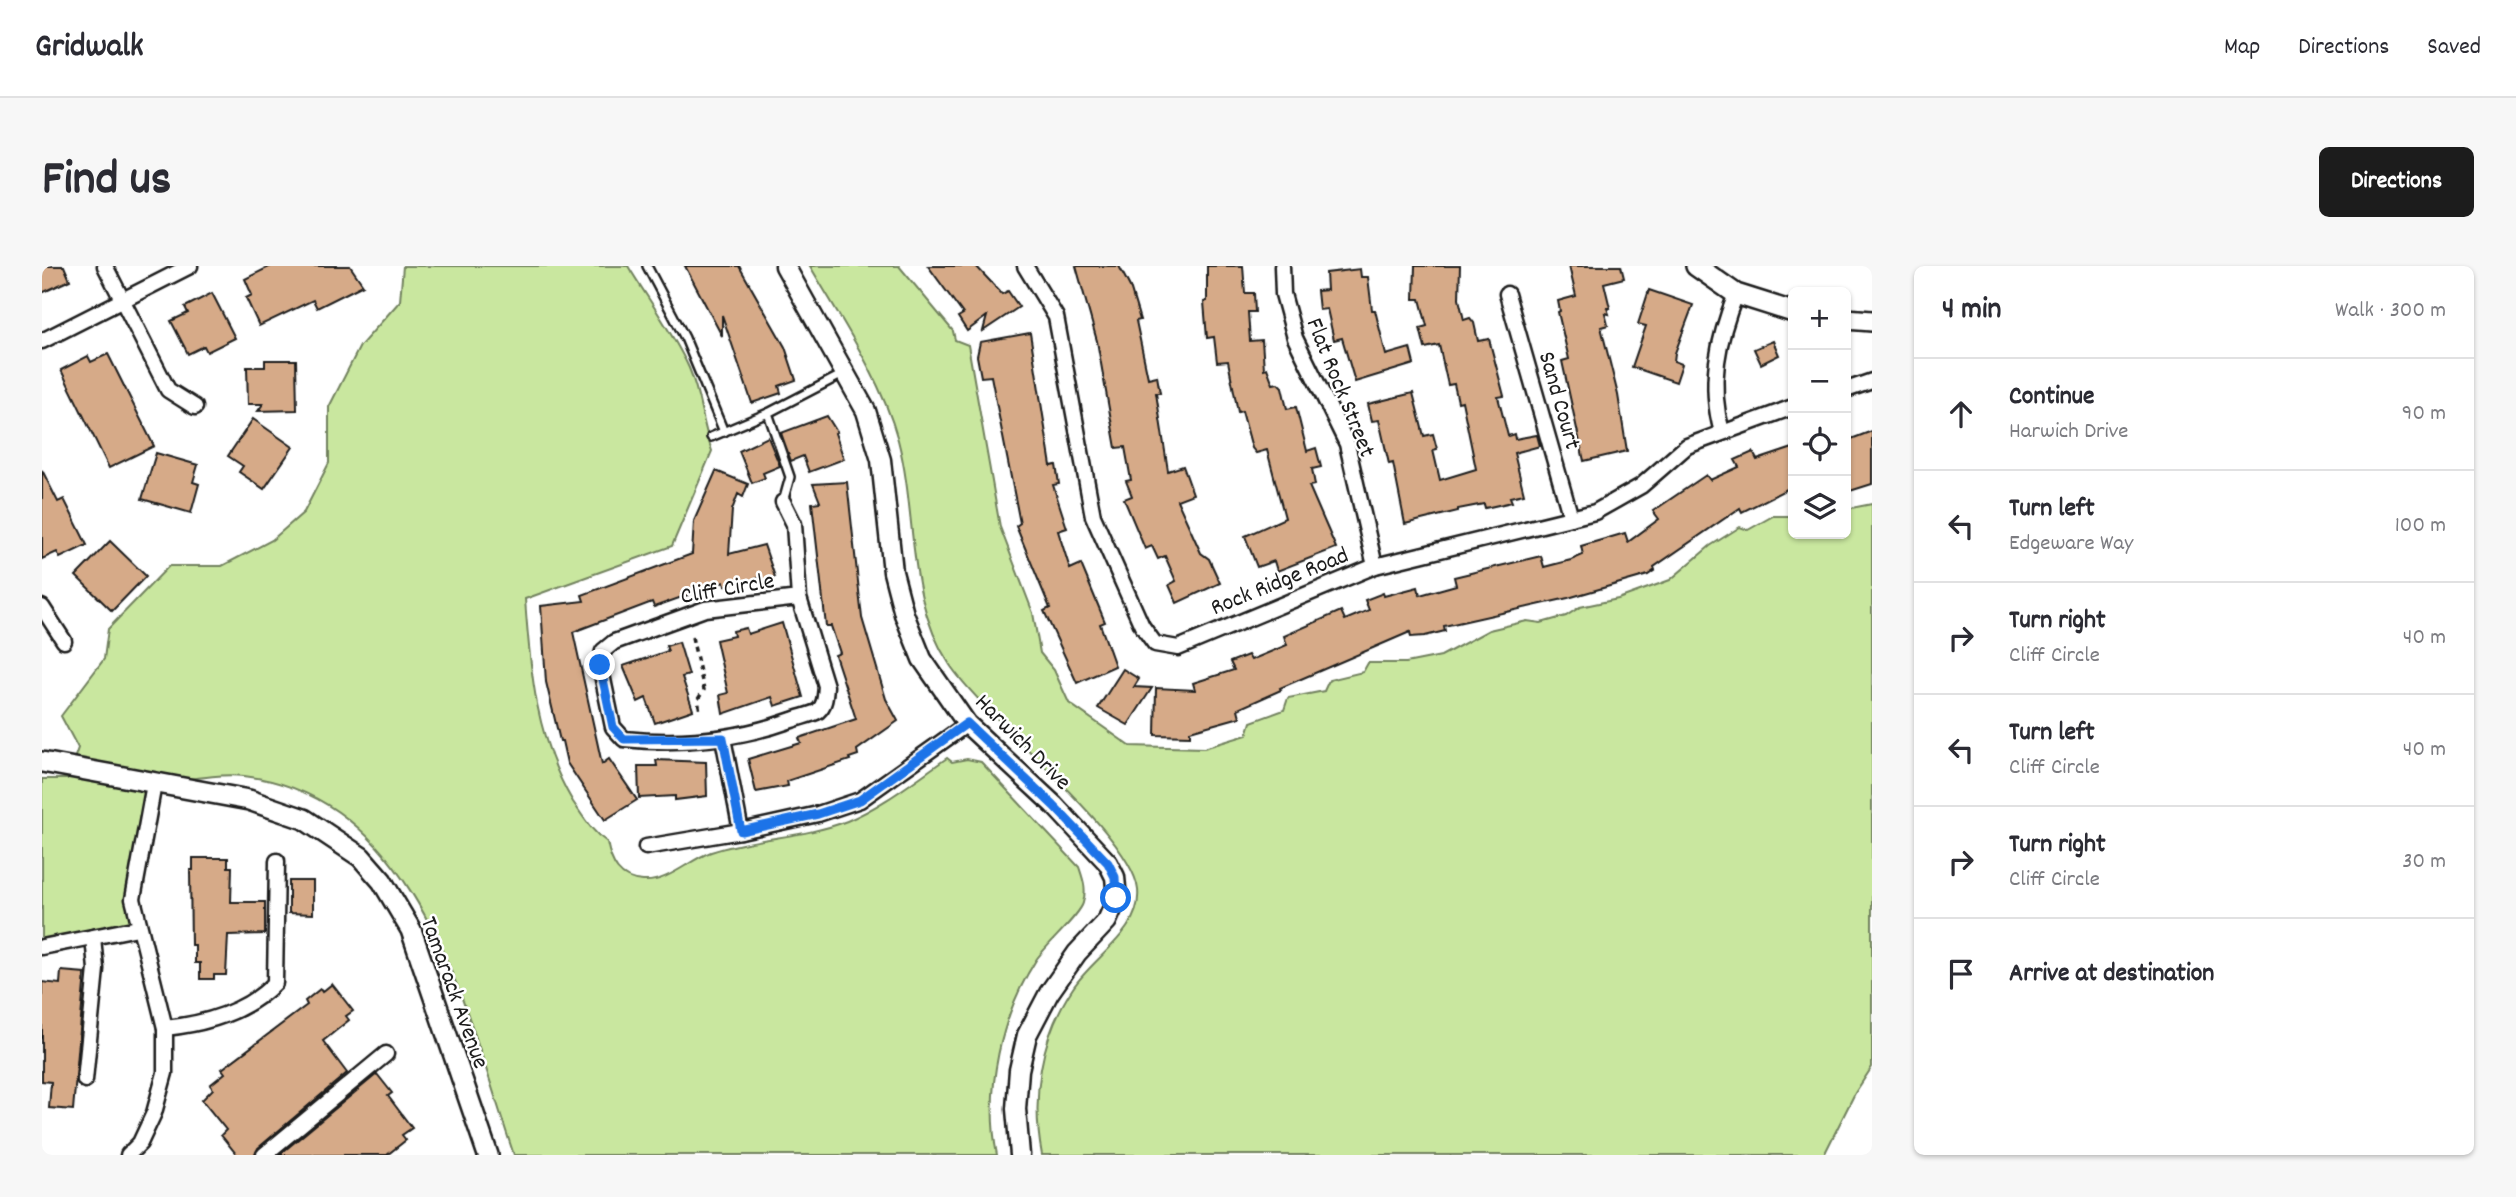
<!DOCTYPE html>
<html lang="en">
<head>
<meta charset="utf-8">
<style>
  :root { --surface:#fff; --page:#f7f7f7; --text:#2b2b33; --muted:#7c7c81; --line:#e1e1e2; --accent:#1c1c1c }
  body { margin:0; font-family:Dekko,sans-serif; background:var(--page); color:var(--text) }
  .controls { position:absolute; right:21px; top:21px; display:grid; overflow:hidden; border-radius:10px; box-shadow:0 2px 5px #0004 }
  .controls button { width:63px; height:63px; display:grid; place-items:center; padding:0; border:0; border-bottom:2px solid var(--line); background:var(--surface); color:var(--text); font:35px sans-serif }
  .stop { position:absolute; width:21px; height:21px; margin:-16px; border:5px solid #1a73e8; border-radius:50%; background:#fff }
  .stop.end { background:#1a73e8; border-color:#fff; box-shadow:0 2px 7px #0008 }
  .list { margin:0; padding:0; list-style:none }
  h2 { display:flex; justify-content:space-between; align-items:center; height:91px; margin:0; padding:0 28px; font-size:30px }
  h2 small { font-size:23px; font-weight:400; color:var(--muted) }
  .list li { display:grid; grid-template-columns:46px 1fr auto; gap:21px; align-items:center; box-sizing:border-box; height:112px; padding:0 28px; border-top:2px solid var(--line) }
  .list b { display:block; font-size:26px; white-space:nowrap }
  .list p { margin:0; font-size:23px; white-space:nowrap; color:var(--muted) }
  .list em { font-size:23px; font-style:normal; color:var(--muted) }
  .icon { flex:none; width:38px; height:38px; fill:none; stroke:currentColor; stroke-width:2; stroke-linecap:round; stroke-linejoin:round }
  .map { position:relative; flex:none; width:1830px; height:889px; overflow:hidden; border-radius:10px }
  header { display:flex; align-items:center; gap:42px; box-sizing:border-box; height:98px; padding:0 35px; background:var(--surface); border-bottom:2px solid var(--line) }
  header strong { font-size:33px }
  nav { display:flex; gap:38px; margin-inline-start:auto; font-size:24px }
  .intro { display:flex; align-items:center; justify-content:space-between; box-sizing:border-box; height:168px; padding:0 42px }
  h1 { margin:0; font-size:49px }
  .button { padding:18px 32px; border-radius:10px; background:var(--accent); color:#fff; font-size:24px; font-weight:700 }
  main { display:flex; gap:42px; padding:0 42px }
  aside { flex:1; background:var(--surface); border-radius:10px; box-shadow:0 2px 5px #0004 }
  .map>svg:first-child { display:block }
  .green { fill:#c9e79f; stroke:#72825e; stroke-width:2 }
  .building { fill:#d6aa88; stroke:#1c1c1c; stroke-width:2 }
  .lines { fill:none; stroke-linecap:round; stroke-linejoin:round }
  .service-casing { stroke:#1c1c1c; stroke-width:12 }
  .minor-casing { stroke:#1c1c1c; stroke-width:19 }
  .tertiary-casing { stroke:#1c1c1c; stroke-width:23 }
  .secondary-casing { stroke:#1c1c1c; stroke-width:24 }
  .path { stroke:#1c1c1c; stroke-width:3.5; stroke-dasharray:5 5; stroke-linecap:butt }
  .service { stroke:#fff; stroke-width:7 }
  .minor { stroke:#fff; stroke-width:14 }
  .tertiary { stroke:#fff; stroke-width:18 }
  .secondary { stroke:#fff; stroke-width:19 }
  .route { stroke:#1a73e8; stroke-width:9 }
  .labels { text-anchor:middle; stroke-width:5; stroke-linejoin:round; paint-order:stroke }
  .street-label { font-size:24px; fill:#1c1c1c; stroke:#fff }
</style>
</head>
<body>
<header>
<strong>Gridwalk</strong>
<nav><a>Map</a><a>Directions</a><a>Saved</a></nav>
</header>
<div class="intro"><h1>Find us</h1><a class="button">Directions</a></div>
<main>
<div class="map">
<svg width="1830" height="889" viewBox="0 0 1830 889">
  <rect width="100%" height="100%" fill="#fff"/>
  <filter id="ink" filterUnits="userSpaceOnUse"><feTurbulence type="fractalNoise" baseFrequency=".0143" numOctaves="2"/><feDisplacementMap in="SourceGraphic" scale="14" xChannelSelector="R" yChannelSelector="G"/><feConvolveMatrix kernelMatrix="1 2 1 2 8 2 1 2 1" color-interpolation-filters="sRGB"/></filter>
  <g filter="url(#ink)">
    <!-- green -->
    <g class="green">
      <path d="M361 0H586C606 33 631 67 647 102 659 130 660 157 670 185L630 280 483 333C488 404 494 474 531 536 542 552 549 565 565 576 569 597 577 614 601 615 625 617 647 594 669 586 713 571 762 572 805 555 841 540 873 514 905 492L910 496 925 493 939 496 1037 601C1041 613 1045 623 1041 637 1038 649 1003 680 994 694 959 749 942 824 955 889H472C424 749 380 531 202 510 174 507 140 515 112 518L91 633 96 662 0 681V513H25L36 482 19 450 62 393 66 363 127 300H180L230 274 262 246 287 197V141L318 80 358 35Z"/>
      <path d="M768 0H857L911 65 913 74 926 79 958 261 991 347 998 387 1012 404 1027 437 1088 480 1162 482 1205 469 1209 456 1242 444 1246 432 1282 425 1287 414 1321 406 1326 397H1364L1399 390 1447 364 1485 355 1499 357 1524 350 1538 341 1576 333 1628 314 1668 280 1698 261 1706 264 1731 250H1751V268H1804V243L1830 238V801L1813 827 1782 889H1000C989 832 998 771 1031 722 1052 690 1100 665 1096 624 1091 570 945 454 908 399 863 331 876 250 856 174 839 112 800 55 768 0Z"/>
    </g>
    <!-- building -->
    <g class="building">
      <polygon points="0,0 22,0 28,14 0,27"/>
      <polygon points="229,0 308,0 321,19 275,42 271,34 217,60 204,32 210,29 203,13"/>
      <polygon points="643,0 697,0 743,81 754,114 737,120 739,127 710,137 680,49 680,70"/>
      <polygon points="886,0 934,0 960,28 966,25 977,41 941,65 945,50 925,65 916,51 921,48"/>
      <polygon points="1034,0 1077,0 1088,21 1098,54 1094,55 1106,112 1115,110 1118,127 1114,127 1126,205 1141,200 1151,228 1135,234 1159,287 1167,293 1178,317 1135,337 1127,319 1134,315 1123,290 1116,293 1110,280 1103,283 1082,233 1090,230 1084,215 1089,214 1083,181 1074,182 1055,75"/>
      <polygon points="1165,0 1201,0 1203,27 1212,27 1213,46 1206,46 1208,75 1220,74 1222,103 1225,102 1231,118 1236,117 1240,121 1245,143 1254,141 1265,185 1274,182 1279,201 1270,203 1273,219 1267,220 1294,282 1235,305 1232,295 1215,301 1203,270 1243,252 1225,184 1214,187 1210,182 1200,145 1196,146 1186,95 1175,96 1172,71 1165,72 1162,36 1165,35"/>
      <polygon points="1373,0 1418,0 1417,33 1422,54 1428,52 1432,57 1436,75 1447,73 1462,130 1456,131 1466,170 1472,168 1473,173 1495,169 1498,180 1472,187 1482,228 1468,231 1470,236 1443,242 1442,238 1416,243 1416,245 1363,258 1351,197 1347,198 1337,154 1330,155 1326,138 1371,127 1382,170 1391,168 1395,183 1391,184 1398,214 1434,203 1420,135 1416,136 1412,118 1406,119 1397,79 1383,82 1378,62 1385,60 1378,33 1372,33"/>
      <polygon points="1527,0 1579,0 1582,12 1562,17 1568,42 1565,42 1567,48 1563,47 1566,59 1559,61 1576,129 1585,185 1542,195 1520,95 1527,93 1516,46 1518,45 1516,35 1534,30"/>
      <polygon points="1318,3 1319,11 1326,11 1330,44 1333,44 1344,89 1368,82 1372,98 1313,116 1300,72 1292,74 1285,43 1277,44 1275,25 1285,24 1284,7"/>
      <polygon points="1607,24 1651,39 1633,87 1632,95 1640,98 1634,116 1590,101 1604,60 1596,58"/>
      <polygon points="170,27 193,72 165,86 162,80 146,88 129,55 146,47 143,41"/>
      <polygon points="988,67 1009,200 1014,199 1017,218 1011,219 1025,262 1016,265 1028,303 1039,298 1046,315 1063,356 1058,358 1073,400 1035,417 1002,345 1008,342 974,260 978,257 949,110 939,111 935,90 938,76"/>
      <polygon points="1731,75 1737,89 1719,98 1712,83"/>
      <polygon points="66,88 112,180 67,202 19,104 46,90 49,96"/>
      <polygon points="223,94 254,94 255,144 216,145 221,138 206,138 205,101 223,101"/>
      <polygon points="785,150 795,166 793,167 802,193 767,206 761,190 749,195 739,167"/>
      <polygon points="211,153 251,181 222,223 197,206 201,200 186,190"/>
      <polygon points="1830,165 1830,218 1808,225 1804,211 1804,175"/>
      <polygon points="726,171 738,200 721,207 723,212 710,217 697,185"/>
      <polygon points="1751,182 1751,220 1700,246 1698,242 1612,301 1613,304 1606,309 1526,332 1402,360 1403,365 1383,370 1369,371 1368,366 1238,422 1239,424 1196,443 1198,451 1148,465 1148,470 1113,469 1114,422 1153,424 1151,417 1192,404 1188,396 1206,389 1209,394 1245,379 1242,370 1299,345 1303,354 1327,344 1323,334 1341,327 1342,330 1376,321 1378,329 1414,319 1412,311 1499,290 1502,301 1529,294 1541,289 1539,280 1583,267 1586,276 1617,253 1611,245 1664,209 1668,214 1697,201 1693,194 1711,186 1715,194"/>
      <polygon points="114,187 156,199 151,216 157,218 149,247 100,233"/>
      <polygon points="0,204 16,236 22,233 45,279 18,292 15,286 0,293"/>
      <polygon points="674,205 706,218 701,231 696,228 690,244 687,288 722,279 733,311 720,316 719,311 701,317 700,314 683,320 682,316 612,341 610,336 531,366 560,498 567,493 595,534 563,554 525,497 520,475 518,475 504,416 499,340 542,335 540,329 650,288 652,255"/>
      <polygon points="805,216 820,352 844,433 856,455 815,484 816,489 807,492 808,494 745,515 746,520 714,526 706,493 759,477 757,472 814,453 793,389 798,387 789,360 784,360 770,237 778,236 771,218"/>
      <polygon points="68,275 104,310 70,345 34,310"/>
      <polygon points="740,357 761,431 733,440 730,431 681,448 678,429 686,427 674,374 692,370 691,365 704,362 706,368"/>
      <polygon points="637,376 647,409 640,411 651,444 613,457 604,432 596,436 581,400 626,385 624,380"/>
      <polygon points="1081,403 1097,413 1092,421 1110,422 1086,459 1056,442"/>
      <polygon points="614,494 664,496 665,530 633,534 633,530 597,532 596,500 615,500"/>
      <polygon points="151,592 186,592 186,601 190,601 189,636 223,636 223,668 186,669 184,709 172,709 172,713 158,713 158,697 153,697 153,679 149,679 148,604 151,604"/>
      <polygon points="247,615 271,615 271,648 247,647"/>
      <polygon points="19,705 43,707 31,844 7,842 9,816 0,815 0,716 18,718"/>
      <polygon points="290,718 311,745 304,750 307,754 281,775 305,807 216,882 213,889 195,889 179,869 184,864 160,834 171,823 168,819 183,807 180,803 265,739 263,735 278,723 280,726"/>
      <polygon points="335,808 350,827 346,830 370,862 360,869 364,874 345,889 237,889"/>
    </g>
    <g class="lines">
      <!-- service casing -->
      <g class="service-casing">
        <g id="service">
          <polyline points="605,0 643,72 682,166"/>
          <polyline points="726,147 748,211 741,236"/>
          <polyline points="669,171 726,147 803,107"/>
        </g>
      </g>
      <!-- minor casing -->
      <g class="minor-casing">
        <g id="minor">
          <polyline points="63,0 126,124 153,141"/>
          <polyline points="983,0 1014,51 1051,250 1100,360 1113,378 1136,382 1333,300 1553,246 1599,220 1645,180 1751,141"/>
          <polyline points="1240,0 1241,28 1253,72 1305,178 1333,300"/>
          <polyline points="1465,28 1529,252"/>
          <polyline points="0,75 148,0"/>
          <polyline points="1804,124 1830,115"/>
          <path d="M1680 166C1666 118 1676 73 1694 28"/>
          <path d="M741 236 752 258 757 332 784 420C783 428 784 438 776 445 770 449 757 451 750 454 697 473 638 479 582 473L571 461 558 399 561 385 572 376 663 343 757 332"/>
          <polyline points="0,341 22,375"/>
          <polyline points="681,472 699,565"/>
          <polyline points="604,581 699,565 776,548 818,534 925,458"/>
          <polyline points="0,681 96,662"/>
          <path d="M123 762C162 758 205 746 233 717L235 595"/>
          <polyline points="43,814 54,703 51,671"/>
          <polyline points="86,889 98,877 112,847 123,807 123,762 91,633 112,518"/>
          <polyline points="222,889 344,788"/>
        </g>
      </g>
      <!-- tertiary casing -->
      <g class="tertiary-casing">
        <polyline id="tertiary" points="743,0 824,145 839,194 851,306 862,348 880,393 925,458 1012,539 1066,597 1073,611 1075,632 1065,655 1035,687 1007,727 985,769 977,804 974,843 978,889"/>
      </g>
      <!-- secondary casing -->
      <g class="secondary-casing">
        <g id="secondary">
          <polyline points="1654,0 1694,28 1751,46"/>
          <polyline points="1804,53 1830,55"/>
          <polyline points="0,496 207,534 262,553 319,591 340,615 369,664 446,889"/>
        </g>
      </g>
      <!-- path -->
      <polyline class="path" points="650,371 662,424 656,433 658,446"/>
      <!-- service -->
      <use href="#service" class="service"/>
      <!-- minor -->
      <use href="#minor" class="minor"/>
      <!-- tertiary -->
      <use href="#tertiary" class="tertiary"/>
      <!-- secondary -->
      <use href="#secondary" class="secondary"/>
    </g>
  </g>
  <g class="lines" filter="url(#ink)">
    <!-- route -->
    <polyline class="route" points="558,399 571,461 582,473 681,472 699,565 776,548 818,534 925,457 1012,540 1066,597 1073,611 1074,632"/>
  </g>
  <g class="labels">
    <!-- street labels -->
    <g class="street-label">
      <text transform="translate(1300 121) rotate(68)" y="8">Flat Rock Street</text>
      <text transform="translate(1519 134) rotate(74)" y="8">Sand Court</text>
      <text transform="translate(1237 314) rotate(-22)" y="8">Rock Ridge Road</text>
      <text transform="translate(685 321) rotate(-10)" y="8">Cliff Circle</text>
      <text transform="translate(982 475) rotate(45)" y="8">Harwich Drive</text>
      <text transform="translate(414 726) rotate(70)" y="8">Tamarack Avenue</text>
    </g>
  </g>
</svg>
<div class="controls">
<button>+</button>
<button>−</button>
<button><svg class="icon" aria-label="locate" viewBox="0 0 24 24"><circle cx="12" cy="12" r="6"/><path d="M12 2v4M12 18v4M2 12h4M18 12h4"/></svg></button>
<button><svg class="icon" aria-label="layers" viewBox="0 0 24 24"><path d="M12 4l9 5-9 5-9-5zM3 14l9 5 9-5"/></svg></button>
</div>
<div class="stop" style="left:1074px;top:632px"></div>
<div class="stop end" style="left:558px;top:399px"></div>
</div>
<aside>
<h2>4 min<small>Walk · 300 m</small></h2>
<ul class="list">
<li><svg class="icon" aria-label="ahead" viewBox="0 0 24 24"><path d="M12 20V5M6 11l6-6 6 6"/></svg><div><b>Continue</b><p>Harwich Drive</p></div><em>90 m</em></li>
<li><svg class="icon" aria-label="left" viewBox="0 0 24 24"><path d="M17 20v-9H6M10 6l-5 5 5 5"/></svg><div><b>Turn left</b><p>Edgeware Way</p></div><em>100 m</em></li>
<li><svg class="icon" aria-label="right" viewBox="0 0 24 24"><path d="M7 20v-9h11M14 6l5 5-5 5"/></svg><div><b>Turn right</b><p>Cliff Circle</p></div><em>40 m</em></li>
<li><svg class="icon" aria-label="left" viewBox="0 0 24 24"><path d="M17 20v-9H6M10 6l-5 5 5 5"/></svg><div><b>Turn left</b><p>Cliff Circle</p></div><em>40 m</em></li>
<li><svg class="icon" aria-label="right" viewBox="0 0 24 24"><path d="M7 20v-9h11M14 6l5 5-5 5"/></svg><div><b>Turn right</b><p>Cliff Circle</p></div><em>30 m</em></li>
<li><svg class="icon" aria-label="arrive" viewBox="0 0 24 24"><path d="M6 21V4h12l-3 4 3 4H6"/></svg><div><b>Arrive at destination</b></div></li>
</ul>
</aside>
</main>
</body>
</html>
